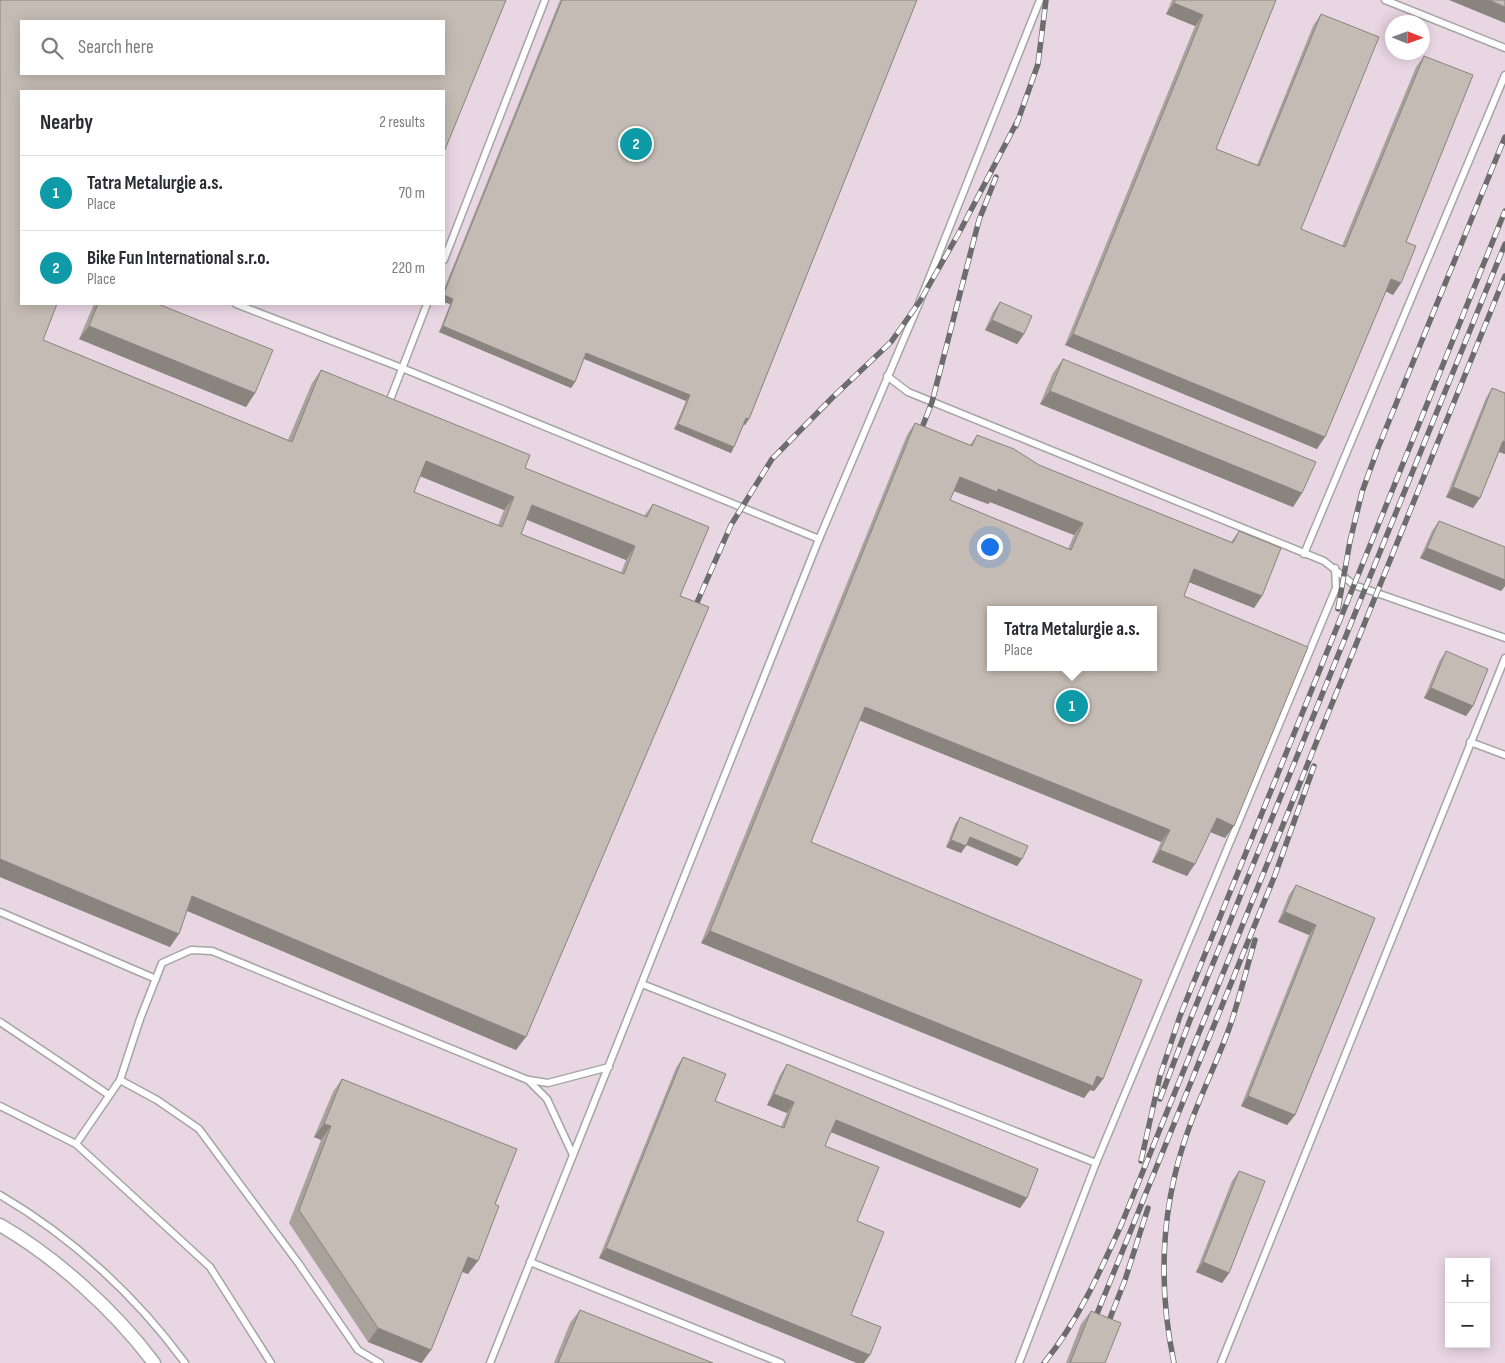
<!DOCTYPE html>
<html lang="en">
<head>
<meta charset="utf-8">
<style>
  :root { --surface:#fff; --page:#f2f2f3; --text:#2b2b33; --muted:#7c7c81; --line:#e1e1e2; --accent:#ca1703 }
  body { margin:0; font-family:"Sofia Sans Condensed",sans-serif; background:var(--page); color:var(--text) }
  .controls { position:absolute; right:15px; bottom:15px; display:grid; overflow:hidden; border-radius:0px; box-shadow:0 2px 12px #0003 }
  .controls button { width:45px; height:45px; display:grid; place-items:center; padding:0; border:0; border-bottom:1px solid var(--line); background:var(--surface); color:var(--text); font:25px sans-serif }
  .compass { position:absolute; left:1385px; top:15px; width:45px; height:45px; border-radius:50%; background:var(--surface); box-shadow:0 2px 12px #0003; rotate:91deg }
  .you { position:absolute; left:989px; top:546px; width:18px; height:18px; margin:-12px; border:4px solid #fff; border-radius:50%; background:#1a73e8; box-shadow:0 0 0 8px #1a73e833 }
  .badge { display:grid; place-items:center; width:32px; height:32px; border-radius:50%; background:var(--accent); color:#fff; font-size:16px; font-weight:700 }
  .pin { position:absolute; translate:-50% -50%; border:2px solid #fff; box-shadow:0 1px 5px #0006 }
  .popup { position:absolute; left:987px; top:606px; width:170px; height:65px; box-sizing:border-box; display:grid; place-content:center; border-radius:0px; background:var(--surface); filter:drop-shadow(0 1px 4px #0005); font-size:16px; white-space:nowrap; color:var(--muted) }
  .popup b { font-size:19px; color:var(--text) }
  .popup::after { content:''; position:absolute; left:50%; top:100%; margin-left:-10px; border:10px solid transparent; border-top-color:var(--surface) }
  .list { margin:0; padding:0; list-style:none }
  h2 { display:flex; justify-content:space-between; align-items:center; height:65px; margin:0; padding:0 20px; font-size:21px }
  h2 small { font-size:16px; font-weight:400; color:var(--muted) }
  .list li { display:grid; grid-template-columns:32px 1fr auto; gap:15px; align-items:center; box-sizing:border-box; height:75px; padding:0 20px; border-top:1px solid var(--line) }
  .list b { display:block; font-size:19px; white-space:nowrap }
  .list p { margin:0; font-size:16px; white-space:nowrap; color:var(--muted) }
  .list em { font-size:16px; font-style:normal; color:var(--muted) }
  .icon { flex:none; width:28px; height:28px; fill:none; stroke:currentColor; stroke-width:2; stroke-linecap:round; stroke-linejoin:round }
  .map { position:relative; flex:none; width:1505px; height:1363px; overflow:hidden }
  .search { position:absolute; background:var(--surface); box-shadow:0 2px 12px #0003; left:20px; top:20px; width:425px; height:55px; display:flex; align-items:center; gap:12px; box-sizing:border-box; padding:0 18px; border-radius:0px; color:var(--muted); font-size:19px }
  .panel { position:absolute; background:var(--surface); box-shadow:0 2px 12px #0003; left:20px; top:90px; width:425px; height:215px; border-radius:0px }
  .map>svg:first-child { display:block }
  .industrial { fill:#e8d6e3; fill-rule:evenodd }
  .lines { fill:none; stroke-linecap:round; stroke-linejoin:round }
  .lane-casing { stroke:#a5a5a5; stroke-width:9 }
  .street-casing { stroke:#a5a5a5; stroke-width:15 }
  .lane { stroke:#fff; stroke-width:6 }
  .street { stroke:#fff; stroke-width:12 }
  .rail-casing { stroke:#6c6c6c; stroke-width:5.5 }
  .rail { stroke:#fff; stroke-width:4; stroke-dasharray:11; stroke-linecap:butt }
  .wall { fill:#a9a29b; fill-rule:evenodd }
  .shaded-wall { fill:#89847e }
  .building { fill:#c4bcb4; stroke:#89847e; fill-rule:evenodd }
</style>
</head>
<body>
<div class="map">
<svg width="1505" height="1363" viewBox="0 0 1505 1363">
  <rect width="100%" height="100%" fill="#efede4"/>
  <!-- industrial -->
  <path class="industrial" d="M0 0H1505V1363H0ZM21 21H444V74H21ZM1392 22H1422V52H1392ZM21 91H444V304H21ZM991 610H1153V667H991ZM1449 1262H1486V1344H1449Z"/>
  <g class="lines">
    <!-- lane casing -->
    <g class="lane-casing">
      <g id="lane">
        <polyline points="1385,0 1505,48"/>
        <polyline points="444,260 545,0"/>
        <polyline points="236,304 402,368 819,539"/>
        <polyline points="887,376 908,392 1324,561 1354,585 1505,638"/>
        <polyline points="388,405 427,304"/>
        <polyline points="1304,554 1505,75"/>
        <polyline points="1470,742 1505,755"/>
        <polyline points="0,912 156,979"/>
        <polyline points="642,984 1096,1163 1019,1363"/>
        <polyline points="0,1022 109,1095"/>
        <polyline points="120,1080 157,1100 199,1129 299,1264 358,1350 380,1363"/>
        <polyline points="529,1080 548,1083 609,1067"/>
        <polyline points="0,1106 76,1144 210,1267 271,1363"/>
        <polyline points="76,1144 120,1080 140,1019 162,963 191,950 212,951 528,1080 547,1099 573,1155"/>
        <polyline points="1096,1163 1336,588 1335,568"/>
        <path d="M0 1195C72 1237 136 1296 185 1363"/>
        <polyline points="530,1262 781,1363"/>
        <polyline points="490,1363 819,539 920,301 1040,0"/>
        <polyline points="1221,1363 1505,658"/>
      </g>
    </g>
    <!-- street casing -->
    <g class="street-casing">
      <path id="street" d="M0 1225C56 1257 115 1311 154 1363"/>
    </g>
    <!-- lane -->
    <use href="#lane" class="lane"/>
    <!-- street -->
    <use href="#street" class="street"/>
    <!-- rail casing -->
    <g class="rail-casing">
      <g id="rail">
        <polyline points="1016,126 1038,64 1046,0"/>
        <polyline points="918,438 932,402 979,220 996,177"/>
        <polyline points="1338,609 1350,541 1362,492 1378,448 1505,137"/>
        <polyline points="692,614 731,525 772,459 833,397 891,342 920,301 960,231 1018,120"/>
        <polyline points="1160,1099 1190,1020 1505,244"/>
        <polyline points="1141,1161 1160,1076 1180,1016 1505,211"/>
        <polyline points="1092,1326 1275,875 1314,766"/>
        <polyline points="1105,1331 1125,1280 1148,1208"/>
        <path d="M1044 1363C1078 1321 1100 1272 1122 1223L1505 276"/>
        <path d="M1174 1363C1157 1282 1161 1203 1190 1125 1202 1091 1219 1058 1231 1023 1240 996 1247 967 1255 940"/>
      </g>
    </g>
    <!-- rail -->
    <use href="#rail" class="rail"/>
  </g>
  <!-- wall -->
  <g class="wall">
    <path d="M0 0 21 91 43 340 288 440 312 383 321 370 525 468 644 516 653 504 680 596 516 1050 187 911 170 947 0 877ZM420 476 504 510 498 525 414 492ZM527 520 626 560 621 573 521 534Z"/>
    <polygon points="560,0 917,0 749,419 745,425 744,424 731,453 674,429 686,401 584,359 575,382 571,388 439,332 450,304 444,302 444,289"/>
    <polygon points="1172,0 1276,0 1216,149 1257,165 1313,26 1321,14 1301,229 1342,246 1416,67 1424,56 1406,242 1401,283 1393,295 1386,291 1317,449 1065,345 1195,26 1166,14"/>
    <polygon points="1000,302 1024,334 1017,344 985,330 993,312"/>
    <polygon points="94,304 158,304 255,393 246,407 79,339"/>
    <polygon points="1063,359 1302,493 1293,507 1040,404 1053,373"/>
    <polygon points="1492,388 1505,393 1505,454 1499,452 1480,498 1473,508 1446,497 1486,398"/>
    <path d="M915 423 970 445 977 435 1039 465 1231 542 1239 531 1262 596 1254 608 1189 582 1184 596 1225 838 1210 832 1187 876 1152 862 1161 842 860 720 811 842 1103 1079 1094 1091 1090 1090 1084 1098 701 943 907 435ZM954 491 988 504 990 502 1074 535 1068 549 950 500Z"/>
    <polygon points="1439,521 1505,547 1505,586 1501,591 1420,558 1432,531"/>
    <polygon points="1446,651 1473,706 1466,716 1424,698 1439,662"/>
    <polygon points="960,817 1022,859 1017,866 966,845 961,853 946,847 955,824"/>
    <polygon points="1296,885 1375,918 1295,1115 1287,1125 1241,1106 1309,935 1278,922 1289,895"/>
    <polygon points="683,1057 715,1101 781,1127 787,1113 767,1105 780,1075 787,1064 1027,1198 1020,1208 831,1132 825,1146 857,1221 851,1315 864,1363 857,1363 599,1258 676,1068"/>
    <polygon points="342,1079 495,1204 468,1274 462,1272 431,1350 422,1363 368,1342 289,1223 321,1140 314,1137 333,1092"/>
    <polygon points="1239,1171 1229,1273 1222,1283 1196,1272 1232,1181"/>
    <polygon points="580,1310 713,1363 554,1363 570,1323"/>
    <polygon points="1091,1311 1105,1363 1066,1363 1081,1324"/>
  </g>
  <!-- shaded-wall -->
  <g class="shaded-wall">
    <polygon points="1449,0 1489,0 1505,7 1505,23"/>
    <polygon points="1174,3 1203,15 1195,26 1166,14"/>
    <polygon points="1391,279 1401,283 1393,295 1383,290"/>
    <polygon points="444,295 453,299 450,304 444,302"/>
    <polygon points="992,320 1024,334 1017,344 985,330"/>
    <polygon points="89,326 255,393 246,407 79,339"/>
    <polygon points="443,326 575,382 571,388 439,332"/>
    <polygon points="1073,334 1325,437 1317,449 1065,345"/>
    <polygon points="586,353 690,395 686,401 582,358"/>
    <polygon points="1050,391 1302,493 1293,507 1040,404"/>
    <polygon points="746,418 749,419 745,425 742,424"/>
    <polygon points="678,424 734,447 731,453 674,429"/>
    <polygon points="1503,441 1505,442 1505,454 1496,451"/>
    <polygon points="426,461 514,497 504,510 417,475"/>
    <polygon points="960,477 998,489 1083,523 1074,535 990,502 988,504 951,490"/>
    <polygon points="1453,487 1480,498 1473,508 1446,497"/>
    <polygon points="532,505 635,546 626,560 523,518"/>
    <polygon points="1427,548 1505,580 1505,586 1501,591 1420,558"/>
    <polygon points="1194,569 1262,596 1254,608 1186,581"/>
    <polygon points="1431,688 1473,706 1466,716 1424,698"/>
    <polygon points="865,707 1170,830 1161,842 856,719"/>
    <polygon points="1217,818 1234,826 1225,838 1208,831"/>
    <polygon points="970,837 1022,859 1017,866 965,844"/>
    <polygon points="951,840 966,846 961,853 946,847"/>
    <polygon points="1160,850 1195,864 1187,876 1152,862"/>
    <polygon points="0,859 179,934 170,947 0,877"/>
    <polygon points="192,896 526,1037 516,1050 183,909"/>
    <polygon points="1285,912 1316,925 1309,935 1278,922"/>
    <polygon points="710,931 1097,1076 1103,1079 1094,1091 1090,1090 1084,1098 701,943"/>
    <polygon points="774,1094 794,1102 787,1113 767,1105"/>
    <polygon points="1248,1096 1295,1115 1287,1125 1241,1106"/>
    <polygon points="836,1120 1027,1198 1020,1208 828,1131"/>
    <polygon points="324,1124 331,1126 321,1140 314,1137"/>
    <polygon points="606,1248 870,1355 864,1363 857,1363 599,1258"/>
    <polygon points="468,1257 478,1261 468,1274 458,1270"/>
    <polygon points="1203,1262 1229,1273 1222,1283 1196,1272"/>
    <polygon points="378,1328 431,1350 421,1363 368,1342"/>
  </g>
  <!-- building -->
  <g class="building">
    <path d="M0 0H506L444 152V91H21V304H57L43 340 292 442 321 370 530 455 525 468 647 517 653 504 709 527 680 596 709 607 526 1037 192 896 179 934 0 859ZM21 21H444V74H21ZM426 461 514 497 502 527 414 492ZM532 505 635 546 624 574 521 534Z"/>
    <polygon points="562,0 917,0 749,419 746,418 734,447 678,424 690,395 586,353 575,382 443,326 453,299 444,295 444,293"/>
    <polygon points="1175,0 1276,0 1216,149 1259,166 1321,14 1379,37 1301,229 1345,247 1424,56 1473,75 1406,242 1416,246 1401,283 1391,279 1325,437 1073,334 1203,15 1174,3"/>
    <polygon points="1489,0 1505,0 1505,7"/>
    <polygon points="1000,302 1032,316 1024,334 992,320"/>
    <polygon points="98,304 158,304 273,350 255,393 89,326"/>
    <polygon points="1063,359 1316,462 1302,493 1050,391"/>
    <polygon points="1492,388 1505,393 1505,442 1503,441 1480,498 1453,487"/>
    <path d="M915 423 972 446 977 435 1014 449 1039 465 1233 543 1239 531 1281 548 1262 596 1194 569 1184 596 1308 647 1234 826 1217 818 1195 864 1160 850 1170 830 865 707 811 842 1142 980 1103 1079 1097 1076 1093 1086 710 931ZM960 477 997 492 998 489 1083 523 1071 550 950 500ZM991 610H1153V667H991Z"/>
    <polygon points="1439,521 1505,547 1505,580 1427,548"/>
    <polygon points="1446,651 1488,669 1473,706 1431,688"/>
    <polygon points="960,817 1028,846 1022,859 970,837 966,846 951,840"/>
    <polygon points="1296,885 1375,918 1295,1115 1248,1096 1316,925 1285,912"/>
    <polygon points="683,1057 726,1074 715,1101 784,1128 794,1102 774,1094 787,1064 1038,1169 1027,1198 836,1120 825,1146 879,1167 857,1221 884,1232 851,1315 881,1327 870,1355 606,1248"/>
    <polygon points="342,1079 517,1149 495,1204 499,1206 478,1261 468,1257 431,1350 378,1328 299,1210 331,1126 324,1124"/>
    <polygon points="1239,1171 1265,1181 1229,1273 1203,1262"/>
    <polygon points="580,1310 713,1363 558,1363"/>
    <polygon points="1091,1311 1121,1323 1105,1363 1070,1363"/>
  </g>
</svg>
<div class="controls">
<button>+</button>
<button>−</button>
</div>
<svg class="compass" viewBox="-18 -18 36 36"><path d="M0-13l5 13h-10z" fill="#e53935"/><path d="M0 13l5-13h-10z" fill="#7c7c81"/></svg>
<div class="you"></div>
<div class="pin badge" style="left:1072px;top:706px;background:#0f9aa8">1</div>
<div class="popup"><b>Tatra Metalurgie a.s.</b>Place</div>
<div class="pin badge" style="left:636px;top:144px;background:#0f9aa8">2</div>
<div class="search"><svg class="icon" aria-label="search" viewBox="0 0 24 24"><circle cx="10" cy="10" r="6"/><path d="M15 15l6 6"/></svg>Search here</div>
<section class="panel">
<h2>Nearby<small>2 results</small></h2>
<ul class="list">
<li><span class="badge" style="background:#0f9aa8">1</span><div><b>Tatra Metalurgie a.s.</b><p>Place</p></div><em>70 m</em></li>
<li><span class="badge" style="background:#0f9aa8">2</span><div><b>Bike Fun International s.r.o.</b><p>Place</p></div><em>220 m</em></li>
</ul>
</section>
</div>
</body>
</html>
